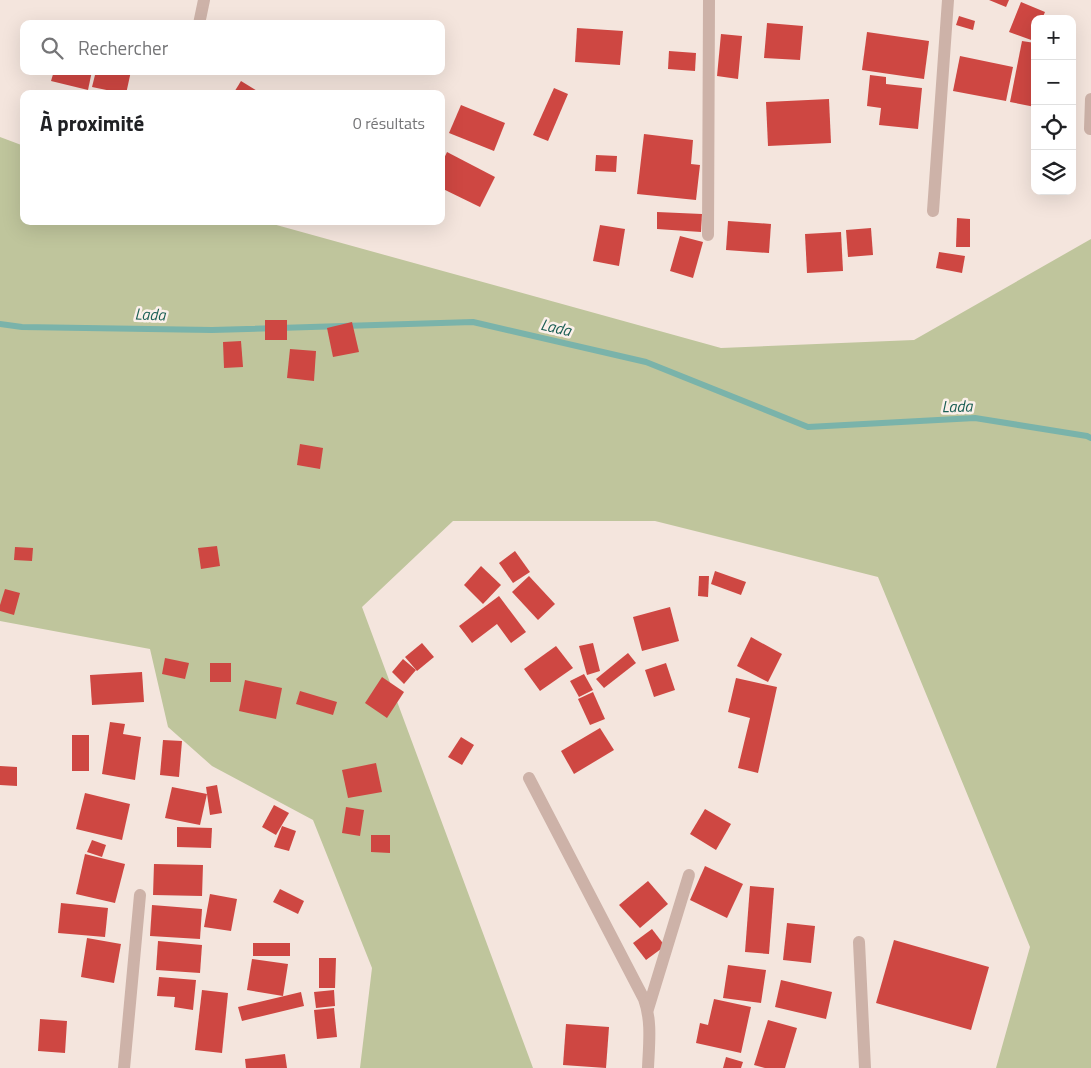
<!DOCTYPE html>
<html lang="fr">
<head>
<meta charset="utf-8">
<style>
  :root { --surface:#fff; --page:#f6f6f6; --text:#202124; --muted:#757577; --line:#e0e0e0 }
  body { margin:0; font-family:"Titillium Web",sans-serif; background:var(--page); color:var(--text) }
  .controls { position:absolute; right:15px; top:15px; display:grid; overflow:hidden; border-radius:10px; box-shadow:0 5px 20px #0002 }
  .controls button { width:45px; height:45px; display:grid; place-items:center; padding:0; border:0; border-bottom:1px solid var(--line); background:var(--surface); color:var(--text); font:25px sans-serif }
  .list { margin:0; padding:0; list-style:none }
  h2 { display:flex; justify-content:space-between; align-items:center; height:65px; margin:0; padding:0 20px; font-size:21px }
  h2 small { font-size:16px; font-weight:400; color:var(--muted) }
  .icon { flex:none; width:28px; height:28px; fill:none; stroke:currentColor; stroke-width:2; stroke-linecap:round; stroke-linejoin:round }
  .map { position:relative; flex:none; width:1091px; height:1068px; overflow:hidden }
  .search { position:absolute; background:var(--surface); box-shadow:0 5px 20px #0002; left:20px; top:20px; width:425px; height:55px; display:flex; align-items:center; gap:12px; box-sizing:border-box; padding:0 18px; border-radius:10px; color:var(--muted); font-size:19px }
  .panel { position:absolute; background:var(--surface); box-shadow:0 5px 20px #0002; left:20px; top:90px; width:425px; height:135px; border-radius:10px }
  .map>svg:first-child { display:block }
  .green { fill:#bfc59c }
  .lines { fill:none; stroke-linecap:round; stroke-linejoin:round }
  .stream { stroke:#7ab3aa; stroke-width:6 }
  .building { fill:#ce4742 }
  .street { stroke:#cdb2a8; stroke-width:12 }
  .labels { text-anchor:middle; stroke-width:5; stroke-linejoin:round; paint-order:stroke }
  .water-label { font-size:16px; font-style:italic; fill:#1b5f55; stroke:#fbf0ea }
</style>
</head>
<body>
<div class="map">
<svg width="1091" height="1068" viewBox="0 0 1091 1068">
  <rect width="100%" height="100%" fill="#f4e5dd"/>
  <!-- green -->
  <polygon class="green" points="0,137 24,146 24,221 262,221 721,348 914,340 1091,239 1091,1068 996,1068 1030,947 878,577 655,521 453,521 362,607 533,1068 360,1068 372,968 313,820 212,766 168,727 150,649 0,621"/>
  <g class="lines">
    <!-- stream -->
    <polyline class="stream" points="0,324 22,327 212,330 473,322 646,362 808,427 975,418 1087,436 1091,438"/>
  </g>
  <!-- building -->
  <g class="building">
    <polygon points="989,0 1009,0 1006,7"/>
    <polygon points="1021,2 1045,12 1042,19 1035,19 1034,41 1009,32"/>
    <polygon points="959,16 975,21 973,30 956,25"/>
    <polygon points="767,23 803,26 800,60 764,58"/>
    <polygon points="577,28 623,31 620,65 575,62"/>
    <polygon points="867,32 929,41 924,79 862,70"/>
    <polygon points="721,34 742,36 738,79 717,76"/>
    <polygon points="1022,41 1035,43 1035,107 1010,102"/>
    <polygon points="669,51 696,53 695,71 668,69"/>
    <polygon points="960,56 1013,67 1006,101 953,91"/>
    <polygon points="54,71 92,71 88,90 51,81"/>
    <polygon points="96,71 131,71 126,94 92,87"/>
    <polygon points="870,75 886,77 886,84 922,88 918,129 879,125 881,108 867,106"/>
    <polygon points="241,81 262,94 233,94"/>
    <polygon points="554,88 568,94 548,141 533,135"/>
    <polygon points="829,99 831,143 768,146 766,102"/>
    <polygon points="461,105 505,123 494,151 449,133"/>
    <polygon points="644,134 693,140 691,164 700,165 696,200 637,194"/>
    <polygon points="447,152 495,177 480,207 441,188 441,165"/>
    <polygon points="596,155 617,156 616,172 595,171"/>
    <polygon points="657,212 702,214 701,232 657,229"/>
    <polygon points="957,218 970,219 970,247 956,247"/>
    <polygon points="728,221 771,224 769,253 726,250"/>
    <polygon points="600,225 625,229 619,266 593,261"/>
    <polygon points="871,228 873,255 848,257 846,230"/>
    <polygon points="841,232 843,271 807,273 805,234"/>
    <polygon points="680,236 703,242 693,278 670,271"/>
    <polygon points="939,252 965,256 962,273 936,268"/>
    <rect x="265" y="320" width="22" height="20"/>
    <polygon points="352,322 359,352 333,357 327,328"/>
    <polygon points="241,341 243,367 224,368 223,342"/>
    <polygon points="290,349 316,351 314,381 287,378"/>
    <polygon points="300,444 323,448 320,469 297,465"/>
    <polygon points="217,546 220,566 201,569 198,548"/>
    <polygon points="15,547 33,548 32,561 14,560"/>
    <polygon points="515,551 530,572 513,583 499,563"/>
    <polygon points="481,566 501,585 483,604 464,585"/>
    <polygon points="715,571 746,582 741,595 711,584"/>
    <polygon points="529,576 555,604 538,620 512,592"/>
    <polygon points="699,576 709,576 708,597 698,596"/>
    <polygon points="5,589 20,593 14,615 0,611 0,605"/>
    <polygon points="499,596 526,632 511,643 497,624 472,643 459,626"/>
    <polygon points="670,607 679,641 642,651 633,617"/>
    <polygon points="751,637 782,654 768,682 737,666"/>
    <polygon points="422,643 434,657 417,671 405,657"/>
    <polygon points="593,643 600,671 587,675 579,646"/>
    <polygon points="556,646 573,668 540,691 524,669"/>
    <polygon points="628,653 636,663 604,688 596,679"/>
    <polygon points="165,658 189,663 185,679 162,674"/>
    <polygon points="403,659 416,670 404,684 392,672"/>
    <rect x="210" y="663" width="21" height="19"/>
    <polygon points="666,663 675,690 654,697 645,670"/>
    <polygon points="142,672 144,702 92,705 90,675"/>
    <polygon points="584,674 593,690 579,697 570,681"/>
    <polygon points="382,677 404,692 387,718 365,703"/>
    <polygon points="736,678 777,687 758,773 738,768 750,718 728,712"/>
    <polygon points="245,680 282,688 276,719 239,711"/>
    <polygon points="300,691 337,702 333,715 296,704"/>
    <polygon points="593,692 605,719 590,725 578,699"/>
    <polygon points="110,722 125,724 123,734 141,737 135,780 102,774"/>
    <polygon points="600,728 614,750 574,774 561,751"/>
    <rect x="72" y="735" width="17" height="36"/>
    <polygon points="461,737 474,745 462,765 448,757"/>
    <polygon points="163,740 182,741 179,777 160,775"/>
    <polygon points="376,763 382,792 348,798 342,770"/>
    <polygon points="0,766 17,767 17,786 0,785"/>
    <polygon points="217,785 222,813 210,815 206,787"/>
    <polygon points="172,787 207,794 200,825 165,818"/>
    <polygon points="85,793 130,804 122,840 76,829"/>
    <polygon points="274,805 289,813 276,835 262,827"/>
    <polygon points="346,807 364,810 360,836 342,833"/>
    <polygon points="705,809 731,824 716,850 690,834"/>
    <polygon points="282,826 296,831 289,851 274,847"/>
    <polygon points="177,827 212,828 211,848 177,847"/>
    <polygon points="371,835 390,835 390,853 371,852"/>
    <polygon points="92,840 106,845 102,857 87,852"/>
    <polygon points="85,854 125,864 115,903 76,894"/>
    <polygon points="154,864 203,865 202,896 153,895"/>
    <polygon points="705,866 743,884 727,918 690,900"/>
    <polygon points="648,881 668,904 640,928 619,905"/>
    <polygon points="750,886 774,888 769,954 745,952"/>
    <polygon points="280,889 304,901 298,914 273,902"/>
    <polygon points="210,894 237,899 231,931 204,927"/>
    <polygon points="61,903 108,908 105,937 58,933"/>
    <polygon points="152,905 202,909 200,939 150,936"/>
    <polygon points="787,923 815,926 811,963 783,960"/>
    <polygon points="652,929 665,946 646,960 633,943"/>
    <polygon points="87,938 121,944 114,983 81,977"/>
    <polygon points="894,940 989,967 971,1030 876,1003"/>
    <polygon points="158,941 202,945 200,973 156,970"/>
    <rect x="253" y="943" width="37" height="13"/>
    <polygon points="319,958 336,958 335,988 319,988"/>
    <polygon points="252,959 288,964 283,996 247,990"/>
    <polygon points="728,965 766,970 761,1003 723,998"/>
    <polygon points="159,977 196,980 193,1010 174,1007 175,997 157,996"/>
    <polygon points="781,980 832,992 826,1019 775,1007"/>
    <polygon points="202,990 228,993 222,1053 195,1050"/>
    <polygon points="334,990 335,1006 316,1008 314,992"/>
    <polygon points="301,992 304,1006 242,1021 238,1007"/>
    <polygon points="714,999 751,1007 741,1053 696,1043 700,1023 708,1025"/>
    <polygon points="334,1008 337,1037 317,1039 314,1010"/>
    <polygon points="40,1019 67,1021 65,1053 38,1051"/>
    <polygon points="768,1020 797,1028 785,1068 765,1068 754,1065"/>
    <polygon points="566,1024 609,1027 606,1068 563,1065"/>
    <polygon points="285,1054 287,1068 246,1068 245,1059"/>
    <polygon points="726,1057 743,1062 741,1068 723,1068"/>
  </g>
  <g class="lines">
    <!-- street -->
    <g class="street">
      <polyline points="199,24 204,0"/>
      <polyline points="1090,129 1091,99"/>
      <polyline points="933,211 948,0"/>
      <polyline points="708,235 709,0"/>
      <path d="M529 778 644 999C652 1021 649 1044 648 1068"/>
      <polyline points="859,942 865,1068"/>
      <polyline points="648,1009 689,875"/>
      <polyline points="124,1068 140,895"/>
    </g>
  </g>
  <g class="labels">
    <!-- water labels -->
    <g class="water-label">
      <text transform="translate(150 314) rotate(2)" y="6">Lada</text>
      <text transform="translate(556 327) rotate(13)" y="6">Lada</text>
      <text transform="translate(957 406) rotate(-1)" y="6">Lada</text>
    </g>
  </g>
</svg>
<div class="controls">
<button>+</button>
<button>−</button>
<button><svg class="icon" aria-label="locate" viewBox="0 0 24 24"><circle cx="12" cy="12" r="6"/><path d="M12 2v4M12 18v4M2 12h4M18 12h4"/></svg></button>
<button><svg class="icon" aria-label="layers" viewBox="0 0 24 24"><path d="M12 4l9 5-9 5-9-5zM3 14l9 5 9-5"/></svg></button>
</div>
<div class="search"><svg class="icon" aria-label="search" viewBox="0 0 24 24"><circle cx="10" cy="10" r="6"/><path d="M15 15l6 6"/></svg>Rechercher</div>
<section class="panel">
<h2>À proximité<small>0 résultats</small></h2>
<ul class="list">
</ul>
</section>
</div>
</body>
</html>
